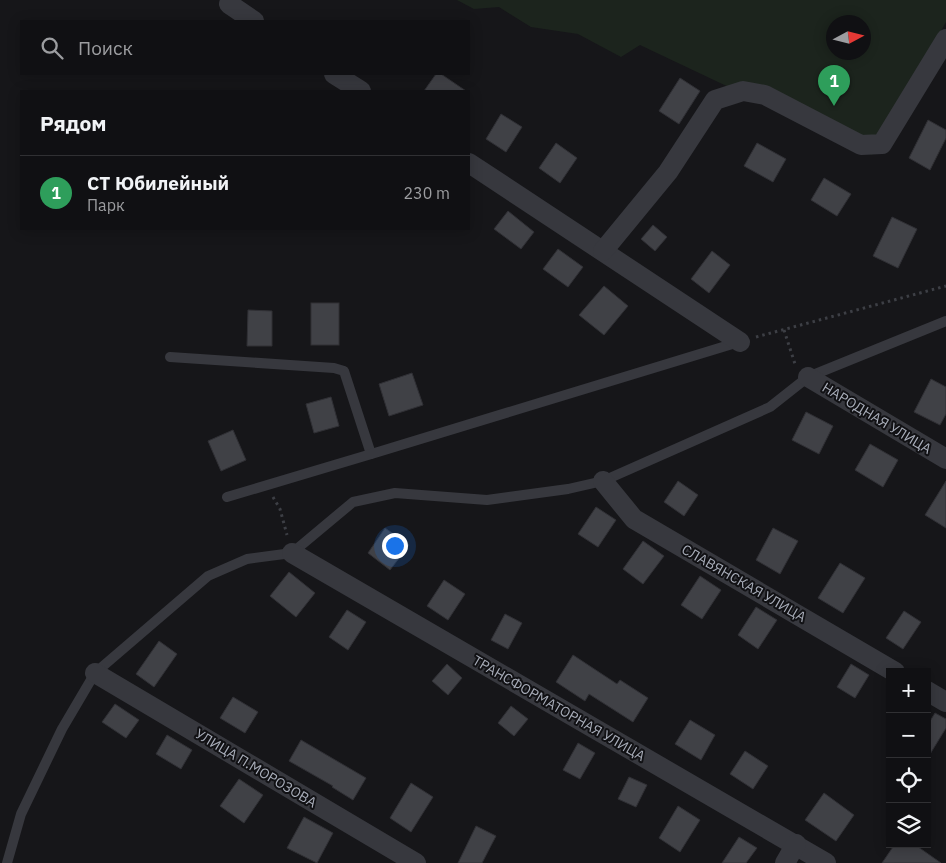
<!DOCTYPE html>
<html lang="ru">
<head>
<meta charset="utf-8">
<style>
  :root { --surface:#101013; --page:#19191c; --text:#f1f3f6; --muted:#9c9da0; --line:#303033; --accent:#f5b432 }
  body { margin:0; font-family:"IBM Plex Sans",sans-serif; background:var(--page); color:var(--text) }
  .controls { position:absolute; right:15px; bottom:15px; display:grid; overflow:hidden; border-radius:0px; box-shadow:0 2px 12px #0003 }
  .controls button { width:45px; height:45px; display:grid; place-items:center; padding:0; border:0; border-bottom:1px solid var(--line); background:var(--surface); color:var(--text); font:25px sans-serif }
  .compass { position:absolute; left:826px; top:15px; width:45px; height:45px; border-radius:50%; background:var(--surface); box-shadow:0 2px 12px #0003; rotate:83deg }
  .you { position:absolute; left:394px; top:545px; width:18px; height:18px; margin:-12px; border:4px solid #fff; border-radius:50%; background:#1a73e8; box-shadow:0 0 0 8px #1a73e833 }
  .badge { display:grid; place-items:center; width:32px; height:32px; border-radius:50%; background:var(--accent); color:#fff; font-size:16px; font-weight:700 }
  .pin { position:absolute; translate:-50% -41px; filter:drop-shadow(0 1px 2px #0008) }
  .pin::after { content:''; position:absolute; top:26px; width:18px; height:15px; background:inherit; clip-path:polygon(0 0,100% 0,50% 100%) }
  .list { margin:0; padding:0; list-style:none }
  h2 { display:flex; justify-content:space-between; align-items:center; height:65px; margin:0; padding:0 20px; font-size:21px }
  h2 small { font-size:16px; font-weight:400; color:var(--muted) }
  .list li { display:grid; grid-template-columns:32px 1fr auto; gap:15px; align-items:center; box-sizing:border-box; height:75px; padding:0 20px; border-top:1px solid var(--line) }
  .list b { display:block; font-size:19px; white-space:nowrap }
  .list p { margin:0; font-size:16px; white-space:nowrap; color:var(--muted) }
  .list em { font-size:16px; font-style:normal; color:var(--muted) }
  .icon { flex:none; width:28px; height:28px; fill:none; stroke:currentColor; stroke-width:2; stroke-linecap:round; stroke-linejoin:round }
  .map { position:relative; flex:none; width:946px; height:863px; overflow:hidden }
  .search { position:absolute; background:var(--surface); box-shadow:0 2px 12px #0003; left:20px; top:20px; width:450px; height:55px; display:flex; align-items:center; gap:12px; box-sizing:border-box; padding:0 18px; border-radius:0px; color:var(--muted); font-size:19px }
  .panel { position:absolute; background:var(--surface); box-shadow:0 2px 12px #0003; left:20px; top:90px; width:450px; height:140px; border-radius:0px }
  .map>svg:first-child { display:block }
  .green { fill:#1c241d; fill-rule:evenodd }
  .building { fill:#404146; stroke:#303035 }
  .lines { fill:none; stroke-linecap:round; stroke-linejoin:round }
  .path { stroke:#3d3f45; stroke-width:3; stroke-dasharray:2.5 4; stroke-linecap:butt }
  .service { stroke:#37383e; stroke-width:10 }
  .minor { stroke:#37383e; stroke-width:20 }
  .labels { text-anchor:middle; stroke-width:4; stroke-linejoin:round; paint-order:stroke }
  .street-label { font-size:14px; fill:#a8adb9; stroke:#111114 }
</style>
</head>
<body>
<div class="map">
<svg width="946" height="863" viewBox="0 0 946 863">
  <rect width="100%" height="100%" fill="#161619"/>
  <!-- green -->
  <path class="green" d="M457 0H946V22L872 155 640 45 621 57 578 34 531 27 499 7 474 9ZM834 22H864V52H834Z"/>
  <!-- building -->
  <g class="building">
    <polygon points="436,74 441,74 466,91 424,91"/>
    <polygon points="680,78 700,91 679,124 659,111"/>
    <polygon points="501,114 522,127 506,152 486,139"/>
    <polygon points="928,120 946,130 946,138 930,170 909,158"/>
    <polygon points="556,143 577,158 560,183 539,168"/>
    <polygon points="757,143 786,159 773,182 744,166"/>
    <polygon points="824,178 851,194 837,216 811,200"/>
    <polygon points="508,211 534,232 521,249 494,229"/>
    <polygon points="892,217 917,229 898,268 873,256"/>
    <polygon points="653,225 667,237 655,251 641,239"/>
    <polygon points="558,249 583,267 568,287 543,269"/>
    <polygon points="712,251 730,265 709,293 691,279"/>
    <polygon points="604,286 628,306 604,335 579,315"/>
    <rect x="311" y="303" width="28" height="42"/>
    <polygon points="248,310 272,311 272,346 247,346"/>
    <polygon points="412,373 423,405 389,416 379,384"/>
    <polygon points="931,379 946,387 946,414 940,425 914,412"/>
    <polygon points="331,397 339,426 314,433 306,404"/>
    <polygon points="806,412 833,426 819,454 792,440"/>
    <polygon points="233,430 246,460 221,471 208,441"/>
    <polygon points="870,444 898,460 883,487 855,470"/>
    <polygon points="678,481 698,495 684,516 664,502"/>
    <polygon points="946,481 946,528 925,515"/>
    <polygon points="596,507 616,520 598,547 578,534"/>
    <polygon points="385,528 409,545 390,570 368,553"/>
    <polygon points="773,528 798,541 780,574 756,560"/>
    <polygon points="643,541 664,556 643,584 623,569"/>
    <polygon points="840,563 865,578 843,613 818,598"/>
    <polygon points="289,572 315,593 296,617 270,596"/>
    <polygon points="700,576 721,590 702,619 681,605"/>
    <polygon points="444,580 465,594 448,620 427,606"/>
    <polygon points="756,607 777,620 758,649 738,635"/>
    <polygon points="347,610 366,622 348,650 329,637"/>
    <polygon points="904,611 921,622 903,649 886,638"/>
    <polygon points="505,614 522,623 508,649 491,640"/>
    <polygon points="159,641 177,654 154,687 136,674"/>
    <polygon points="573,655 617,684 620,680 648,698 633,722 589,694 585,701 556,682"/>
    <polygon points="447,664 462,678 448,695 432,681"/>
    <polygon points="851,664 869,675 855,698 837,687"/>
    <polygon points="233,697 258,712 245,733 220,718"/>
    <polygon points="115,704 139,720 126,738 102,722"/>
    <polygon points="511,706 528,719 514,736 498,723"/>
    <polygon points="935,713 946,719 946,728 927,759 927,726"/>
    <polygon points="690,720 715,735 701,760 675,744"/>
    <polygon points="167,735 192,750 181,769 156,754"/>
    <polygon points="301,740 366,778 353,800 332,787 333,786 289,761"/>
    <polygon points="578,743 595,753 580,779 563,770"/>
    <polygon points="745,751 768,766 753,789 730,774"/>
    <polygon points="629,777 647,785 636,807 618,799"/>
    <polygon points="239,779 263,795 244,823 220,806"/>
    <polygon points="411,783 433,797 411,832 390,818"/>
    <polygon points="824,793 854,815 836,841 805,820"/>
    <polygon points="678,806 700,820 680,852 659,838"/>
    <polygon points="304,817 333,833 317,863 287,848"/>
    <polygon points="476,826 496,836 482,863 458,863"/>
    <polygon points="739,837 757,848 746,863 722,863"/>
    <polygon points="895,844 914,844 941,863 882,863"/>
  </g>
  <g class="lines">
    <!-- path -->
    <g class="path">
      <polyline points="784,330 795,364"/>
      <polyline points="756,337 946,286"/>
      <polyline points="273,497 280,509 287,535"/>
    </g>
    <!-- service -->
    <g class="service">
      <polyline points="170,357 334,368 344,371 371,454"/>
      <polyline points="227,497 378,452 739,342"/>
      <polyline points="7,863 21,814 62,729 95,673 208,576 247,559 292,553 353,502 395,493 487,500 568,489 603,481 770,407 808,377 946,321"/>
    </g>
    <!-- minor -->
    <g class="minor">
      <polyline points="229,4 254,21"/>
      <polyline points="334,74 361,91"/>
      <polyline points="469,163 740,342"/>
      <polyline points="603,251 668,172 715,100 743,91 765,95 861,145 882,144 946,39"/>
      <polyline points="808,377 946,459"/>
      <polyline points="603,481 634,519 895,672"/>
      <polyline points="292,553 826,863"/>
      <polyline points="95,673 416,863"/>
      <polyline points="927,691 946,702"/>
      <polyline points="785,863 796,844"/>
    </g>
  </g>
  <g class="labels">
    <!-- street labels -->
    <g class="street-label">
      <text transform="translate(877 418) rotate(31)" y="5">НАРОДНАЯ УЛИЦА</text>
      <text transform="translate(744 583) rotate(30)" y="5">СЛАВЯНСКАЯ УЛИЦА</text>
      <text transform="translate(559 708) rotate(30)" y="5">ТРАНСФОРМАТОРНАЯ УЛИЦА</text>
      <text transform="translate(256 768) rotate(31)" y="5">УЛИЦА П.МОРОЗОВА</text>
    </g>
  </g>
</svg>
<div class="controls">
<button>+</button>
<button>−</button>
<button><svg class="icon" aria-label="locate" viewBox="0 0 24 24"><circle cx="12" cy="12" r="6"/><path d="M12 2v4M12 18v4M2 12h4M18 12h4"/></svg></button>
<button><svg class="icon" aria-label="layers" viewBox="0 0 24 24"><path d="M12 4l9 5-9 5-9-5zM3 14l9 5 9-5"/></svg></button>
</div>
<svg class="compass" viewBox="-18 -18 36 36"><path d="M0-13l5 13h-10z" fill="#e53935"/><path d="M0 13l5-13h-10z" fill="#9c9da0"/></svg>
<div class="you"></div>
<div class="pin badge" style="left:834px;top:106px;background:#2e9e5b">1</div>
<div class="search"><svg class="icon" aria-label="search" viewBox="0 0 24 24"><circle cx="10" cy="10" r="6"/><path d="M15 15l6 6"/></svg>Поиск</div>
<section class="panel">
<h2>Рядом<small></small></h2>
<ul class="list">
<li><span class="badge" style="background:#2e9e5b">1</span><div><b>СТ Юбилейный</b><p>Парк</p></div><em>230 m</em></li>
</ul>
</section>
</div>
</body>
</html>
